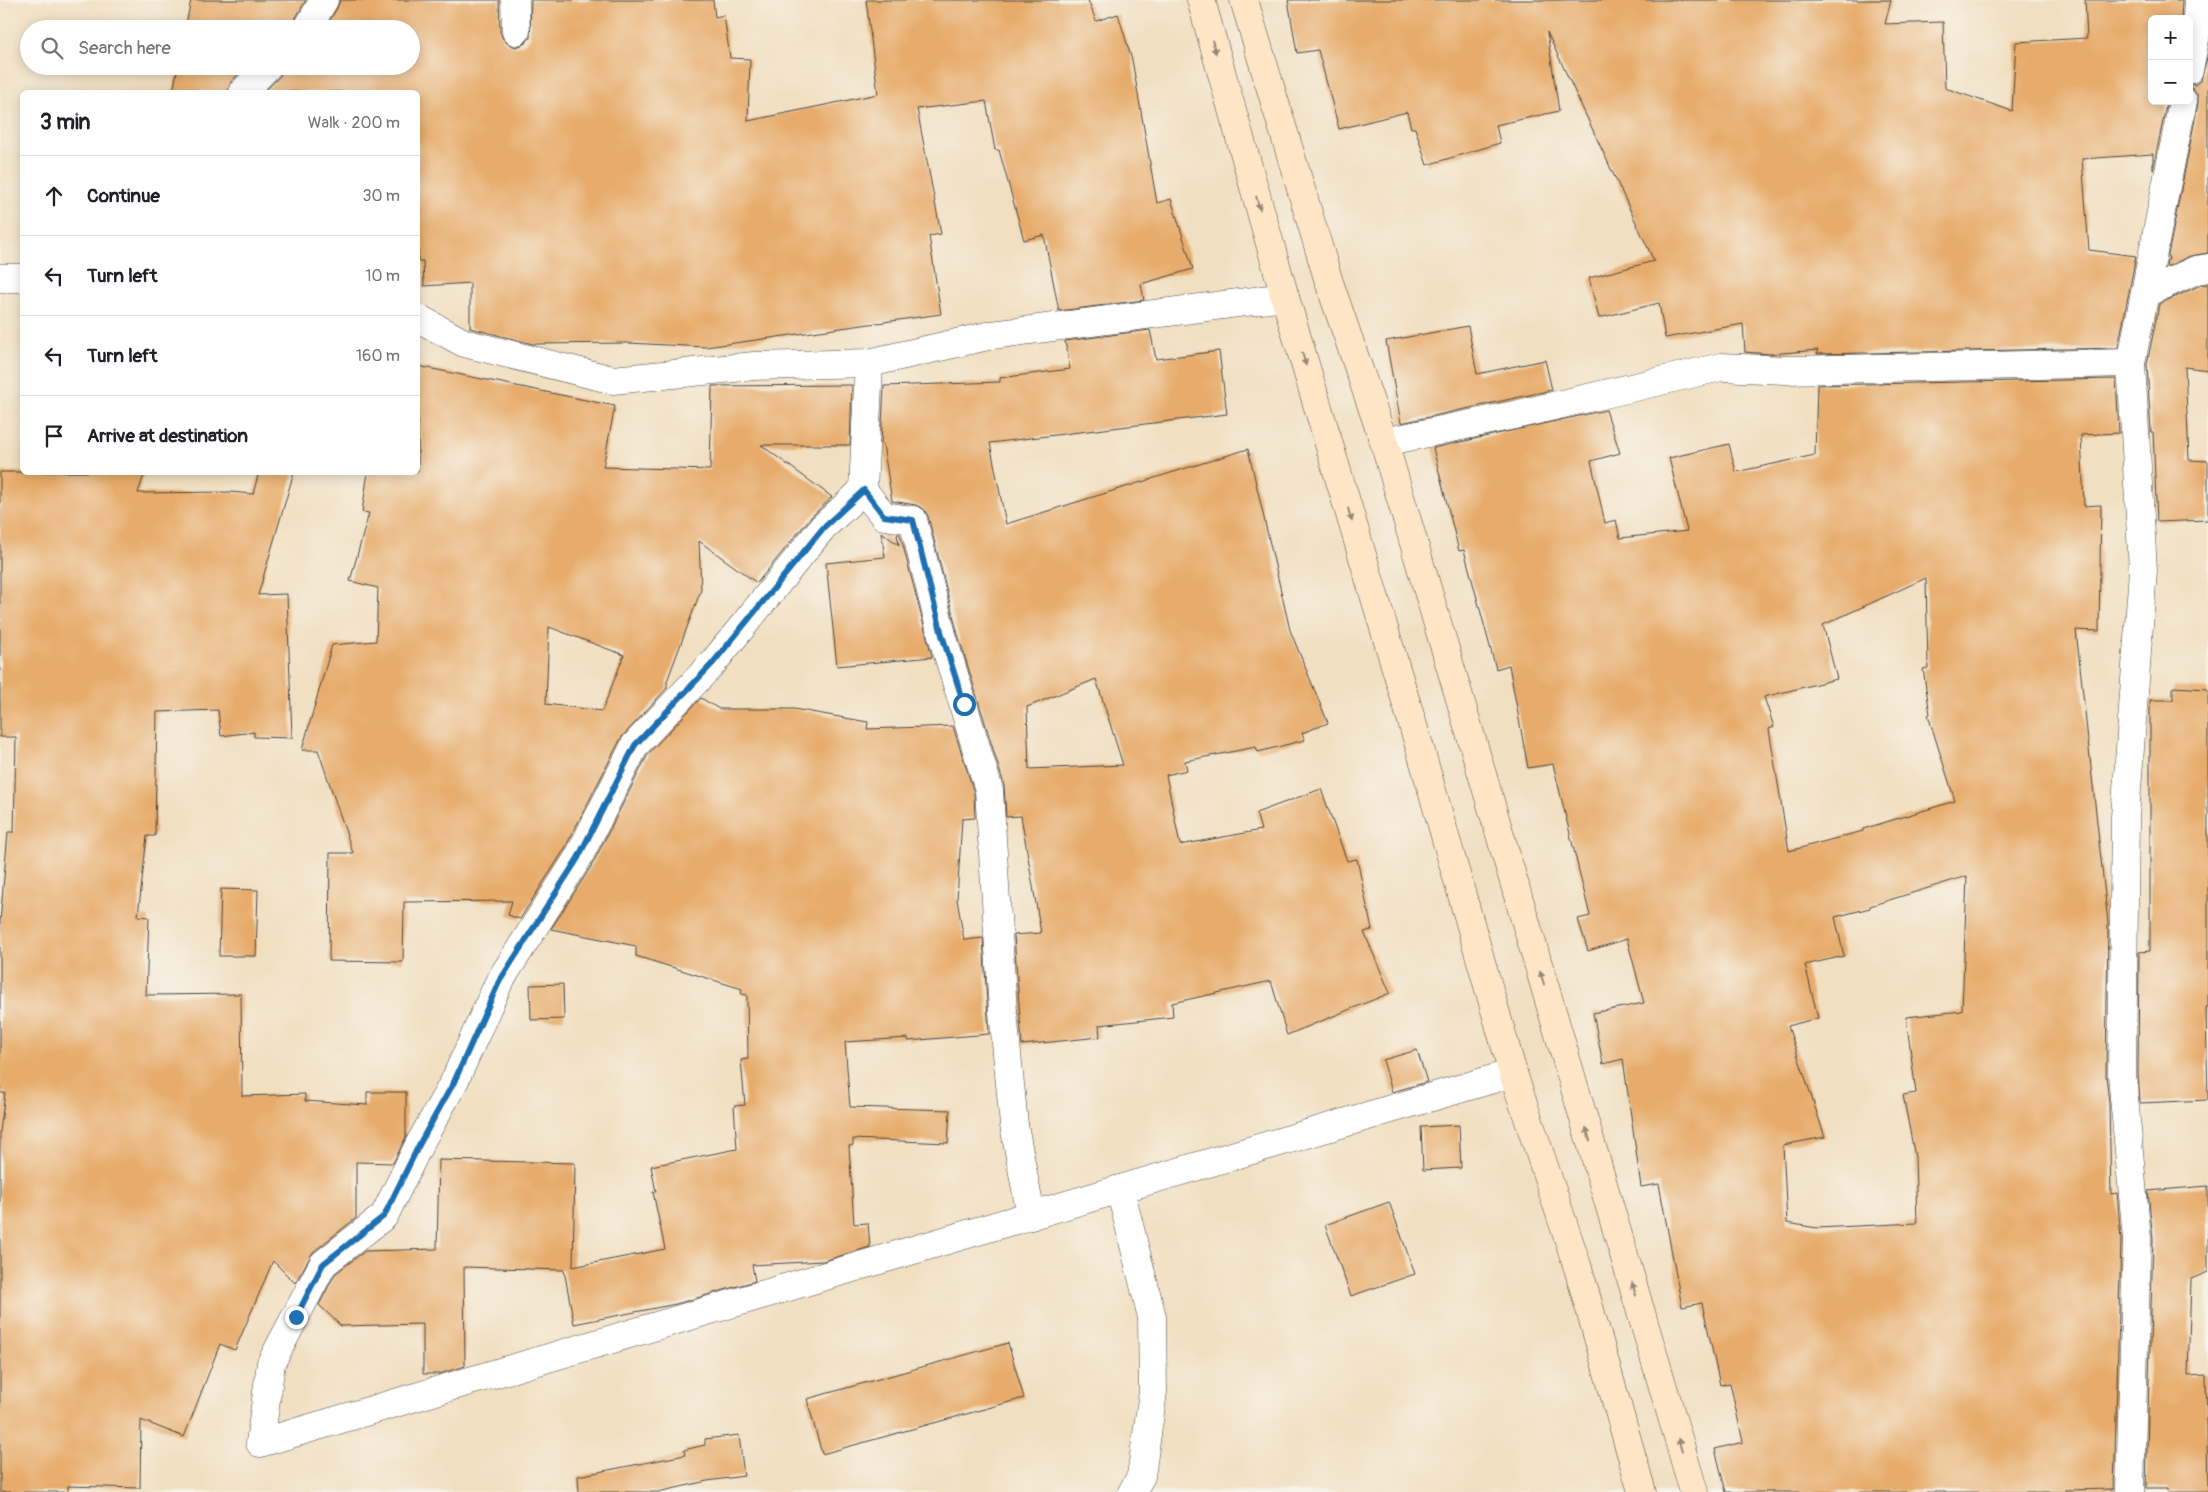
<!DOCTYPE html>
<html lang="en">
<head>
<meta charset="utf-8">
<style>
  :root { --surface:#fff; --page:#f6f6f6; --text:#202124; --muted:#757577; --line:#e0e0e0 }
  body { margin:0; font-family:Pangolin,sans-serif; background:var(--page); color:var(--text) }
  .controls { position:absolute; right:15px; top:15px; display:grid; overflow:hidden; border-radius:8px; box-shadow:0 2px 12px #0003 }
  .controls button { width:45px; height:45px; display:grid; place-items:center; padding:0; border:0; border-bottom:1px solid var(--line); background:var(--surface); color:var(--text); font:25px sans-serif }
  .stop { position:absolute; width:15px; height:15px; margin:-11px; border:4px solid #1f6fb2; border-radius:50%; background:#fff }
  .stop.end { background:#1f6fb2; border-color:#fff; box-shadow:0 1px 5px #0008 }
  .list { margin:0; padding:0; list-style:none }
  h2 { display:flex; justify-content:space-between; align-items:center; height:65px; margin:0; padding:0 20px; font-size:21px }
  h2 small { font-size:16px; font-weight:400; color:var(--muted) }
  .list li { display:grid; grid-template-columns:32px 1fr auto; gap:15px; align-items:center; box-sizing:border-box; height:80px; padding:0 20px; border-top:1px solid var(--line) }
  .list b { display:block; font-size:19px; white-space:nowrap }
  .list em { font-size:16px; font-style:normal; color:var(--muted) }
  .icon { flex:none; width:28px; height:28px; fill:none; stroke:currentColor; stroke-width:2; stroke-linecap:round; stroke-linejoin:round }
  .map { position:relative; flex:none; width:2208px; height:1492px; overflow:hidden }
  .search { position:absolute; background:var(--surface); box-shadow:0 2px 12px #0003; left:20px; top:20px; width:400px; height:55px; display:flex; align-items:center; gap:12px; box-sizing:border-box; padding:0 18px; border-radius:28px; color:var(--muted); font-size:19px }
  .panel { position:absolute; background:var(--surface); box-shadow:0 2px 12px #0003; left:20px; top:90px; width:400px; height:385px; border-radius:8px }
  .map>svg:first-child { display:block }
  .building { fill:#e7ac6c; fill-rule:evenodd }
  .lines { fill:none; stroke-linecap:round; stroke-linejoin:round }
  .street-casing { stroke:#494642; stroke-width:29 }
  .secondary-casing { stroke:#494642; stroke-width:29 }
  .street { stroke:#fff; stroke-width:28 }
  .secondary { stroke:#fee5c5; stroke-width:28 }
  .oneway { fill:#948878 }
  .route { stroke:#1f6fb2; stroke-width:6 }
</style>
</head>
<body>
<div class="map">
<svg width="2208" height="1492" viewBox="0 0 2208 1492">
  <rect width="100%" height="100%" fill="#f7f3e8"/>
  <filter id="ink" filterUnits="userSpaceOnUse"><feTurbulence type="fractalNoise" baseFrequency=".02" numOctaves="2"/><feDisplacementMap in="SourceGraphic" scale="10" xChannelSelector="R" yChannelSelector="G"/><feConvolveMatrix kernelMatrix="1 2 1 2 8 2 1 2 1" color-interpolation-filters="sRGB"/></filter>
  <filter id="wash" filterUnits="userSpaceOnUse"><feTurbulence type="fractalNoise" baseFrequency=".0096" numOctaves="4" result="noise"/><feDisplacementMap in="SourceGraphic" scale="20" xChannelSelector="R" yChannelSelector="G"/><feGaussianBlur stdDeviation="1.12" result="paint"/><feColorMatrix in="noise" values="0 0 0 0 0 0 0 0 0 0 0 0 0 0 0 0 0 1.4 0 .05"/><feComposite in="paint" operator="in"/></filter>
  <g filter="url(#wash)">
    <rect width="100%" height="100%" fill="#f1dfc1"/>
    <g id="blocks">
      <!-- building -->
      <g class="building">
        <polygon points="191,0 306,0 294,21 291,29 185,29"/>
        <polygon points="340,0 499,0 500,32 503,39 508,44 516,47 524,44 530,38 531,0 713,0 715,17 724,15 730,58 750,59 748,121 878,94 866,0 1088,0 1096,21 1118,14 1132,60 1157,203 1171,199 1193,269 1141,284 1144,300 1059,311 1044,235 1024,240 999,150 995,150 986,101 917,109 941,234 929,236 941,314 706,347 628,343 533,344 470,328 470,283 424,286 423,261 418,261 418,92 264,92 280,76 283,66 411,66 411,29 325,29 337,8"/>
        <polygon points="1288,0 1891,0 1885,24 1943,22 1945,88 2012,111 2016,42 2087,38 2085,0 2182,0 2181,19 2152,19 2152,101 2167,101 2153,170 2153,154 2082,159 2089,250 2136,256 2118,348 1817,354 1818,350 1770,354 1745,352 1743,324 1665,338 1659,303 1599,318 1589,278 1654,261 1547,32 1559,111 1496,125 1500,143 1427,165 1415,128 1411,128 1407,112 1339,129 1318,50 1297,53"/>
        <polygon points="2208,54 2208,253 2190,256 2166,267 2167,260 2169,260 2168,255 2198,104 2198,96 2189,85 2195,85 2201,80"/>
        <polygon points="178,66 246,66 231,82 228,92 173,92"/>
        <polygon points="2208,284 2208,370 2185,367 2189,460 2208,461 2208,520 2157,522 2153,432 2151,432 2147,364 2159,304 2201,285"/>
        <polygon points="1468,326 1477,374 1545,360 1552,390 1401,423 1386,341"/>
        <path d="M1150 330 1156 359 1219 351 1227 414 990 443 1006 524 1248 449 1290 630 1328 723 1302 733 1305 740 1258 752 1256 747 1185 761 1187 770 1166 775 1180 845 1261 830 1256 813 1321 789 1347 861 1357 859 1372 930 1364 932 1390 993 1287 1035 1271 981 1172 1003 1173 1017 1099 1025 1100 1037 1022 1045 1014 935 1041 933 1021 816 1006 817 1004 785 957 631 928 516 924 509 916 505 892 501 883 444H881L884 386 1000 382V378L1070 369 1065 341ZM1096 679 1123 765 1029 769 1027 707Z"/>
        <path d="M418 366 615 406 603 467 710 470 712 386 852 385 850 445H761L832 497 811 517 757 583 699 541 701 590 667 681V688L621 738 564 850 520 919 508 915 512 901 404 902 403 962 329 961 330 853H353L318 750H302L332 645 376 641 378 588 350 581 369 513 362 512 368 472H418ZM549 627 624 655 602 711 546 704Z"/>
        <path d="M2116 379 2119 433 2081 435 2084 506 2101 505 2099 631 2076 630 2108 923 2106 1075 2109 1104 2111 1194 2117 1193 2121 1240 2114 1489 2065 1490V1492H1726L1715 1449 1743 1442 1730 1383 1720 1385 1702 1303 1682 1307 1659 1184 1641 1187 1623 1059 1603 1064 1593 1013 1644 1003 1627 939 1588 951 1578 919 1590 916 1553 764 1528 768 1509 665 1496 669 1464 550 1459 551 1433 448 1606 410 1620 453 1591 461 1605 523 1616 520 1620 538 1687 531 1669 458 1729 444 1736 472 1815 455 1817 385ZM1926 578 1928 668 1923 669 1930 714 1928 715 1955 801 1863 829V831L1789 851 1769 729 1774 727 1764 697 1837 679 1823 625ZM1967 876 1962 1011 1906 1017 1916 1093 1903 1095 1915 1157 1917 1223 1817 1228 1787 1223 1783 1145 1825 1137 1788 1026 1818 1018 1805 965 1844 956 1835 917 1870 908V906Z"/>
        <polygon points="0,472 145,472 138,493 230,492 253,494 259,472 294,472 258,595 287,594 292,738 254,737 254,732 221,736 218,710 157,712 155,836 147,836 138,916 149,917 146,995 241,994 242,1096 305,1094 305,1101 367,1105 367,1092 406,1092 406,1137 393,1163 356,1162 356,1218 313,1252 295,1283 273,1261 235,1350 220,1344 184,1437 141,1420 140,1488 68,1486 68,1492 0,1492 0,1132 5,1093 0,1093 0,922 8,832 14,832 16,737 0,737"/>
        <polygon points="881,532 899,545 897,534 900,534 932,657 837,666 826,563 885,557"/>
        <polygon points="2173,687 2208,689 2208,1007 2206,1007 2208,1100 2140,1103 2138,1074 2139,952 2150,951 2150,700 2173,700"/>
        <polygon points="701,698 719,709 794,709 868,722 867,729 953,726 974,793 975,818 962,819 957,899 964,940 983,938 989,1034 908,1041 908,1038 845,1042 850,1107 950,1110 948,1143 853,1139 853,1145 849,1146 854,1224 868,1223 870,1247 823,1261 752,1265 755,1281 676,1304 574,1324 564,1270 464,1267 465,1366 439,1374 423,1374 423,1324 341,1326 319,1305 335,1274 365,1251 437,1249 439,1160 575,1163 573,1267 665,1249 653,1192 656,1192 651,1166 737,1149 734,1106 745,1105 741,1060 748,1059 747,995 741,994 742,989 636,956 636,946 551,929 592,865 648,754"/>
        <polygon points="221,889 258,890 256,956 219,956"/>
        <polygon points="563,984 564,1019 531,1020 530,985"/>
        <polygon points="1417,1050 1427,1082 1392,1092 1383,1060"/>
        <polygon points="1459,1125 1461,1168 1423,1170 1421,1127"/>
        <polygon points="2208,1186 2208,1272 2191,1279 2188,1376 2206,1375 2208,1492 2168,1492 2168,1488 2146,1488 2153,1239 2148,1191"/>
        <polygon points="1389,1202 1415,1274 1351,1296 1325,1225"/>
        <polygon points="1008,1343 1024,1398 822,1454 807,1399"/>
        <polygon points="739,1435 744,1476 707,1481 658,1492 579,1492 578,1476 685,1455 684,1450 705,1445 705,1439"/>
      </g>
    </g>
  </g>
  <g filter="url(#ink)">
    <use href="#blocks" fill-opacity="0" stroke="#494642" stroke-width="1"/>
    <g class="lines">
      <!-- street casing -->
      <g class="street-casing">
        <g id="street">
          <polyline points="515,0 516,31"/>
          <polyline points="307,29 324,0"/>
          <polyline points="2189,70 2196,34 2198,0"/>
          <polyline points="243,92 268,66"/>
          <polyline points="0,278 22,278"/>
          <polyline points="2146,293 2196,270 2208,268"/>
          <polyline points="418,318 464,343 613,380 754,366 869,363 992,335 1285,297"/>
          <polyline points="869,363 863,490 884,516 913,520 942,635 989,790 1003,1012 1014,1125 1031,1216"/>
          <polyline points="1384,442 1519,414 1721,367 1785,370 2131,363"/>
          <polyline points="863,490 823,527 712,664 635,745 578,858 499,982 454,1082 420,1143 384,1216 323,1264 271,1363 260,1443 1513,1073"/>
          <polyline points="1120,1189 1152,1317 1153,1392 1141,1476 1132,1492"/>
          <polyline points="2130,1492 2137,1239 2122,1075 2125,817 2143,570 2131,363 2183,101"/>
        </g>
      </g>
      <!-- secondary casing -->
      <g class="secondary-casing">
        <g id="secondary">
          <polyline points="1201,0 1285,297 1421,752 1513,1073 1578,1268 1642,1492"/>
          <polyline points="1244,0 1329,282 1384,442 1694,1492"/>
        </g>
      </g>
      <!-- street -->
      <use href="#street" class="street"/>
      <!-- secondary -->
      <use href="#secondary" class="secondary"/>
    </g>
    <!-- one-way arrows -->
    <defs><path id="oneway-solid" d="M-6-.8H1V-3.2L6.5 0L1 3.2V.8H-6Z" transform="scale(1.25)"/></defs>
    <g class="oneway">
      <use href="#oneway-solid" transform="translate(1214 47) rotate(74)"/>
      <use href="#oneway-solid" transform="translate(1258 203) rotate(74)"/>
      <use href="#oneway-solid" transform="translate(1304 359) rotate(73)"/>
      <use href="#oneway-solid" transform="translate(1350 515) rotate(73)"/>
      <use href="#oneway-solid" transform="translate(1542 978) rotate(-107)"/>
      <use href="#oneway-solid" transform="translate(1588 1134) rotate(-107)"/>
      <use href="#oneway-solid" transform="translate(1634 1289) rotate(-107)"/>
      <use href="#oneway-solid" transform="translate(1680 1445) rotate(-106)"/>
    </g>
  </g>
  <g class="lines" filter="url(#ink)">
    <!-- route -->
    <polyline class="route" points="296,1317 323,1264 384,1216 420,1143 454,1082 499,982 578,858 635,745 712,664 824,527 864,490 884,516 913,520 942,635 964,704"/>
  </g>
</svg>
<div class="controls">
<button>+</button>
<button>−</button>
</div>
<div class="stop" style="left:964px;top:704px"></div>
<div class="stop end" style="left:296px;top:1317px"></div>
<div class="search"><svg class="icon" aria-label="search" viewBox="0 0 24 24"><circle cx="10" cy="10" r="6"/><path d="M15 15l6 6"/></svg>Search here</div>
<section class="panel">
<h2>3 min<small>Walk · 200 m</small></h2>
<ul class="list">
<li><svg class="icon" aria-label="ahead" viewBox="0 0 24 24"><path d="M12 20V5M6 11l6-6 6 6"/></svg><div><b>Continue</b></div><em>30 m</em></li>
<li><svg class="icon" aria-label="left" viewBox="0 0 24 24"><path d="M17 20v-9H6M10 6l-5 5 5 5"/></svg><div><b>Turn left</b></div><em>10 m</em></li>
<li><svg class="icon" aria-label="left" viewBox="0 0 24 24"><path d="M17 20v-9H6M10 6l-5 5 5 5"/></svg><div><b>Turn left</b></div><em>160 m</em></li>
<li><svg class="icon" aria-label="arrive" viewBox="0 0 24 24"><path d="M6 21V4h12l-3 4 3 4H6"/></svg><div><b>Arrive at destination</b></div></li>
</ul>
</section>
</div>
</body>
</html>
